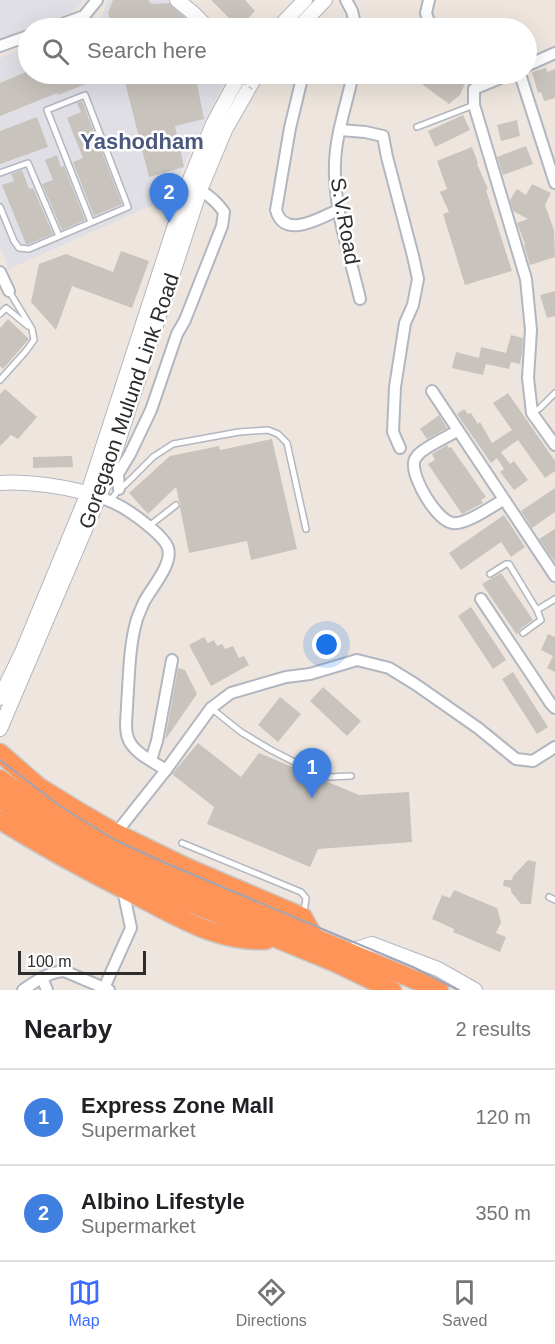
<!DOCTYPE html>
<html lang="en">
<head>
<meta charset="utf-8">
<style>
  :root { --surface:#fff; --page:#f2f2f2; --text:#202124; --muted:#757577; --line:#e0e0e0; --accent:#3c6dfd }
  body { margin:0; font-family:Helvetica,sans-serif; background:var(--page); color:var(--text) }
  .scale { position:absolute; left:18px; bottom:15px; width:128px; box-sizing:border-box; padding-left:6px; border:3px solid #2c2c2c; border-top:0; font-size:16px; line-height:21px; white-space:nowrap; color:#2c2c2c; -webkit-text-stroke:4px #fff; paint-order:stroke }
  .you { position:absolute; left:327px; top:645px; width:21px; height:21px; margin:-15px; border:4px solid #fff; border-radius:50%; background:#1a73e8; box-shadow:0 0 0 9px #1a73e833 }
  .badge { display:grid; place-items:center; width:39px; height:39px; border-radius:50%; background:var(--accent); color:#fff; font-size:20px; font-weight:700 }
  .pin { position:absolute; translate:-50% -50px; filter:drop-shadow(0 2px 3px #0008) }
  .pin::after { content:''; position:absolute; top:32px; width:21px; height:18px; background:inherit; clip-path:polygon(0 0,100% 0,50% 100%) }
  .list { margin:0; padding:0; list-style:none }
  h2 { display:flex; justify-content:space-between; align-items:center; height:78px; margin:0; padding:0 24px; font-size:26px }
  h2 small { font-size:20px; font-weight:400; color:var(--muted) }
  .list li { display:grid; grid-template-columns:39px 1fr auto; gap:18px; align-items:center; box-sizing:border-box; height:96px; padding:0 24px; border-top:2px solid var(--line) }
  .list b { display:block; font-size:22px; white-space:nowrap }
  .list p { margin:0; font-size:20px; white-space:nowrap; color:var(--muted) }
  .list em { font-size:20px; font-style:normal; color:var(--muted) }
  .icon { flex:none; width:33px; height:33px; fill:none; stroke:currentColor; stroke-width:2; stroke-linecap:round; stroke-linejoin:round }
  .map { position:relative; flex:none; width:555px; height:990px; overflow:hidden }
  .search { position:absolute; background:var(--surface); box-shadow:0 6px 24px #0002; left:18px; right:18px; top:18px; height:66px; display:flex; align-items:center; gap:15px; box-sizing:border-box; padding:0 21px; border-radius:33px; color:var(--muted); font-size:22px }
  .sheet { height:270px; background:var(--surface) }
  nav { display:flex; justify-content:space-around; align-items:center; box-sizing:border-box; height:84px; border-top:2px solid var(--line); background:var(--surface); font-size:16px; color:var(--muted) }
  nav a { display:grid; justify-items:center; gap:3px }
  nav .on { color:var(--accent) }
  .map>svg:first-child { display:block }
  .industrial { fill:#e0dfe6 }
  .building { fill:#c9c3bd }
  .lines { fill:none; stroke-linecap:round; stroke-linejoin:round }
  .lane-casing { stroke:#b2b6c0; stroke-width:8 }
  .street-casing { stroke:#b2b6c0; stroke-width:14 }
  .secondary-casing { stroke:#b2b6c0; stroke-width:16 }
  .highway-casing { stroke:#c8c8c8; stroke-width:21 }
  .lane { stroke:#fff; stroke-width:5 }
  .street { stroke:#fff; stroke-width:10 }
  .secondary { stroke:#fff; stroke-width:14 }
  .highway { stroke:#ff9458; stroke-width:18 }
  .rail { stroke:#a0a5b6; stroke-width:2 }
  .path-bridge { stroke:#c8c8c8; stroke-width:1.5; stroke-dasharray:4.5 3; stroke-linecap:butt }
  .labels { text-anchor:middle; stroke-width:5; stroke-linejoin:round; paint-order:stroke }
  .street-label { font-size:21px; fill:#2c2c2c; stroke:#fff }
  .neighbourhood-label { font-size:22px; font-weight:bold; fill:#4b587e; stroke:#fff }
</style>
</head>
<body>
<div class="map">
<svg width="555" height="990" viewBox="0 0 555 990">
  <rect width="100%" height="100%" fill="#eee6de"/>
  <!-- industrial -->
  <g class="industrial">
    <polygon points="0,0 83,0 81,4 69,13 33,28 28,28 28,31 0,43"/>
    <polygon points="108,0 167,0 193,20 200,28 74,28 101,18"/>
    <polygon points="28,46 28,74 228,74 168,198 9,269 0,248 0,58"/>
  </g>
  <!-- building -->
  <g class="building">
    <polygon points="113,0 148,0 152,4 169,3 196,28 112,28 108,13"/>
    <polygon points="211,0 245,0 255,11 239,28"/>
    <polygon points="546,68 547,72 555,69 555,98 544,101 541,92 538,93 532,72"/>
    <polygon points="28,71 28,74 88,74 91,82 58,95 57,93 0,116 0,83"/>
    <polygon points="123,74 229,74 229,76 197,84 204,119 175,126 184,167 149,177"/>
    <polygon points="408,74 479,74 466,81 460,95 449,104"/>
    <polygon points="82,101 122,204 94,216 73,162 83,158 67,118 81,112 77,103"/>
    <polygon points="463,115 470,130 435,147 428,131"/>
    <polygon points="37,117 48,147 0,164 0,131"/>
    <polygon points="517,120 520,136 501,141 497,125"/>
    <polygon points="526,146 533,164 503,175 497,157"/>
    <polygon points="472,147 478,163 477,164 488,189 486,190 512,271 465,285 443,214 449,212 440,192 447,189 437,161"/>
    <polygon points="57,155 61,167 64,166 85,220 62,230 42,184 53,180 45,160"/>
    <polygon points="22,170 29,189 33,188 53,234 28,244 26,244 2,185 14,181 11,174"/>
    <polygon points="532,184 551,193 545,205 554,230 555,257 530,265 524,245 525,244 517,223 528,219 513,211 510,200 517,189 526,195"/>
    <polygon points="121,251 149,261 132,308 72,286 56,330 31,302 39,264 66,254 113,272"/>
    <polygon points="555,291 555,316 547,318 540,295"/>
    <polygon points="8,319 29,339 3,369 0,366 0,328"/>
    <polygon points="511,335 523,338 522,354 520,364 511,362 509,369 486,364 483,375 452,368 456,352 479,358 481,347 506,353"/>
    <polygon points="5,389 37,417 18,439 11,435 0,446 0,394"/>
    <polygon points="508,393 555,461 555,471 545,478 518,440 501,452 510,464 514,461 528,480 514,490 500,472 504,469 497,458 491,463 457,414 464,409 468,414 471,413 478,424 480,422 492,443 512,430 493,403"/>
    <polygon points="439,415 447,428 427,439 420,429"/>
    <polygon points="272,439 297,549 251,560 247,541 189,553 180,507 181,504 179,501 176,487 148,514 129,493 170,456 219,446 220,450"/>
    <polygon points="447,445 449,448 451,447 486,497 481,500 483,503 462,514 428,464 435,460 432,454"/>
    <polygon points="72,456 73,467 33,468 33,457"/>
    <polygon points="555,488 555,512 532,528 521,511"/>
    <polygon points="504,515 525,547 511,557 501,542 461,570 449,553"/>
    <polygon points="555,529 555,562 539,539"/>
    <polygon points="501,573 533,620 520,629 517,635 482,584"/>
    <polygon points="471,607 506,660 493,669 458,616"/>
    <polygon points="548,634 555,637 555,672 547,668 553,656 541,650"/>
    <polygon points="204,637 208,643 214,640 217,646 222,644 225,649 233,646 239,658 244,656 249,665 211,686 189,645"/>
    <polygon points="178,668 185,670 197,694 165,740"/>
    <polygon points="513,672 548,727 537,734 502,679"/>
    <polygon points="323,687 361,721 347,736 310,701"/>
    <polygon points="280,697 301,714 278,742 258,725"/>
    <polygon points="198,743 241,777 259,753 359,795 409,792 412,842 318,849 310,867 207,824 214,807 172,774"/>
    <polygon points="528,860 536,862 531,904 521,904 511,892 511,888 503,886 504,880 512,880 513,876"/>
    <polygon points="454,890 497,908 501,922 496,933 506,937 500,952 453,932 454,929 432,919 442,895 450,898"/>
  </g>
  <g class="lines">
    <!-- lane casing -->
    <g class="lane-casing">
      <g id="lane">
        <polyline points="417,127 474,105"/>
        <polyline points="0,173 28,163 59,236"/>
        <polyline points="0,207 14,241 19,248 29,249 128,207 85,95 47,110 91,222"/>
        <polyline points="0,314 6,308 28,326"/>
        <polyline points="0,380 26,351 34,340 32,329 9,291"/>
        <polyline points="532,413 540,408 555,393"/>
        <polyline points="111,500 119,489 125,485 153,457 173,444 239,432 268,430 278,434 287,443 306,529"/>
        <polyline points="149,526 176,505"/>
        <polyline points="490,574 506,564 509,564 537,610 555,599"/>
        <polyline points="523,633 541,620 537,610"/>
        <polyline points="211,708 241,732 271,750 302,766 328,777 351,776"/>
        <polyline points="182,843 301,892 306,898 304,913"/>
        <polyline points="549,897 555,900"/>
      </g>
    </g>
    <!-- street casing -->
    <g class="street-casing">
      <g id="street">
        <polyline points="346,0 352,11 356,28"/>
        <polyline points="429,0 426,13 431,28"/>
        <polyline points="51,28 84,16 97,0"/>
        <polyline points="0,46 28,36"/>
        <polyline points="526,66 555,53"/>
        <path d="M303 74 290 128 276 210C284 240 320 218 338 210"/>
        <path d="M353 74C347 103 336 133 335 163 333 207 350 256 360 299"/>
        <polyline points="510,74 474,89 474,105 526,279 531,330 528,378 532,413 555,445"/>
        <polyline points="520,74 555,183"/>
        <polyline points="340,130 365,132 383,136 387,157 413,256 418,279 413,305 405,323 395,387 393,432 400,448"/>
        <polyline points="0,272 9,291"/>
        <polyline points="432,391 555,576"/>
        <path d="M457 431C449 436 423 448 418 455 416 457 414 460 414 463 412 479 437 521 453 523 466 525 491 507 503 500"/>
        <path d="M119 489 118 474 130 454 151 410 177 334 185 320 222 226 224 212C217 202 210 196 200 190"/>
        <path d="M99 497C104 499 111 501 116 504 129 510 164 535 168 548 173 564 152 587 144 602 142 607 139 613 137 619 129 645 129 678 127 706 127 715 124 729 128 738 133 753 154 762 166 770"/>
        <polyline points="481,599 551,704 555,708"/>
        <polyline points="151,760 157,741 172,660"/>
        <polyline points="116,833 166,770 211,708 231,693 286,677 310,674 357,660 389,668 415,684 478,728 516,759 533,761 555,747"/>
        <polyline points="42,978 47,990"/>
        <polyline points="104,988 131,928 123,890"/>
        <path d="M23 990C35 982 48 972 64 971L109 990"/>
      </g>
    </g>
    <!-- secondary casing -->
    <g class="secondary-casing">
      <g id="secondary">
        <polyline points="177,0 193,13 208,28"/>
        <polyline points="278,28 305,0"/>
        <polyline points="298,28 325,0"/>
        <path d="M0 483C31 481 59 486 88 493"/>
        <polyline points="0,698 23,650 88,493 189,182 213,124 240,74"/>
        <polyline points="0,729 104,485 200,190 225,130 257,74"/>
        <polyline points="347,952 372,944 438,969 475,990"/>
      </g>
    </g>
    <!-- highway casing -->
    <g class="highway-casing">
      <g id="highway">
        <polyline points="0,753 39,787 73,808 116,833 188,868 303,917 314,937"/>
        <polyline points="0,779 32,802 103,846 246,909 439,990"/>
        <polyline points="0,799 68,845 171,895 336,963 392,990"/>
        <path d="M0 820C46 849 93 874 141 898 180 918 220 943 266 940"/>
      </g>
    </g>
    <!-- lane -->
    <use href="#lane" class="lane"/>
    <!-- street -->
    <use href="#street" class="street"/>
    <!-- secondary -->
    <use href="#secondary" class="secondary"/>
    <!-- highway -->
    <use href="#highway" class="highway"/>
    <!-- rail -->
    <polyline class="rail" points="0,760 60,806 115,840 170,865 413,967 458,990"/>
    <!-- path-bridge -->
    <polyline class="path-bridge" points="230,74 255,91"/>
  </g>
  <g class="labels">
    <!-- street labels -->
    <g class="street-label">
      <text transform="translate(345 221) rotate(80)" y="7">S.V.Road</text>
      <text transform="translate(129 401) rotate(-71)" y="7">Goregaon Mulund Link Road</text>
    </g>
    <!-- neighbourhood labels -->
    <g class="neighbourhood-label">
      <text x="142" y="149">Yashodham</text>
    </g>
  </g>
</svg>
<div class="scale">100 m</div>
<div class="you"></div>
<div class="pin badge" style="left:312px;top:798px;background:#3f7fe0">1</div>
<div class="pin badge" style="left:169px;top:223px;background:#3f7fe0">2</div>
<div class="search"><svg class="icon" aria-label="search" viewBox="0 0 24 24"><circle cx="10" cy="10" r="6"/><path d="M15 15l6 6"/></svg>Search here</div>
</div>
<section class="sheet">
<h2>Nearby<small>2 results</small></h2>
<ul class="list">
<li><span class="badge" style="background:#3f7fe0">1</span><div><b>Express Zone Mall</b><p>Supermarket</p></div><em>120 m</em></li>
<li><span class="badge" style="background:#3f7fe0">2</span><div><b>Albino Lifestyle</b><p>Supermarket</p></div><em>350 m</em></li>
</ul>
</section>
<nav>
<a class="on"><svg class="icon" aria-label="map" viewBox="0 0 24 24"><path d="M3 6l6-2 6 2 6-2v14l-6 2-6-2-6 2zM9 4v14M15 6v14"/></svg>Map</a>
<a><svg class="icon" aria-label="directions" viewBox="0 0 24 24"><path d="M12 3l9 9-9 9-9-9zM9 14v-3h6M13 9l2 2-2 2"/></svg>Directions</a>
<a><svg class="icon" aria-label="saved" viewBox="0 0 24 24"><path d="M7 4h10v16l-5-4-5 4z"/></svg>Saved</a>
</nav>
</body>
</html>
